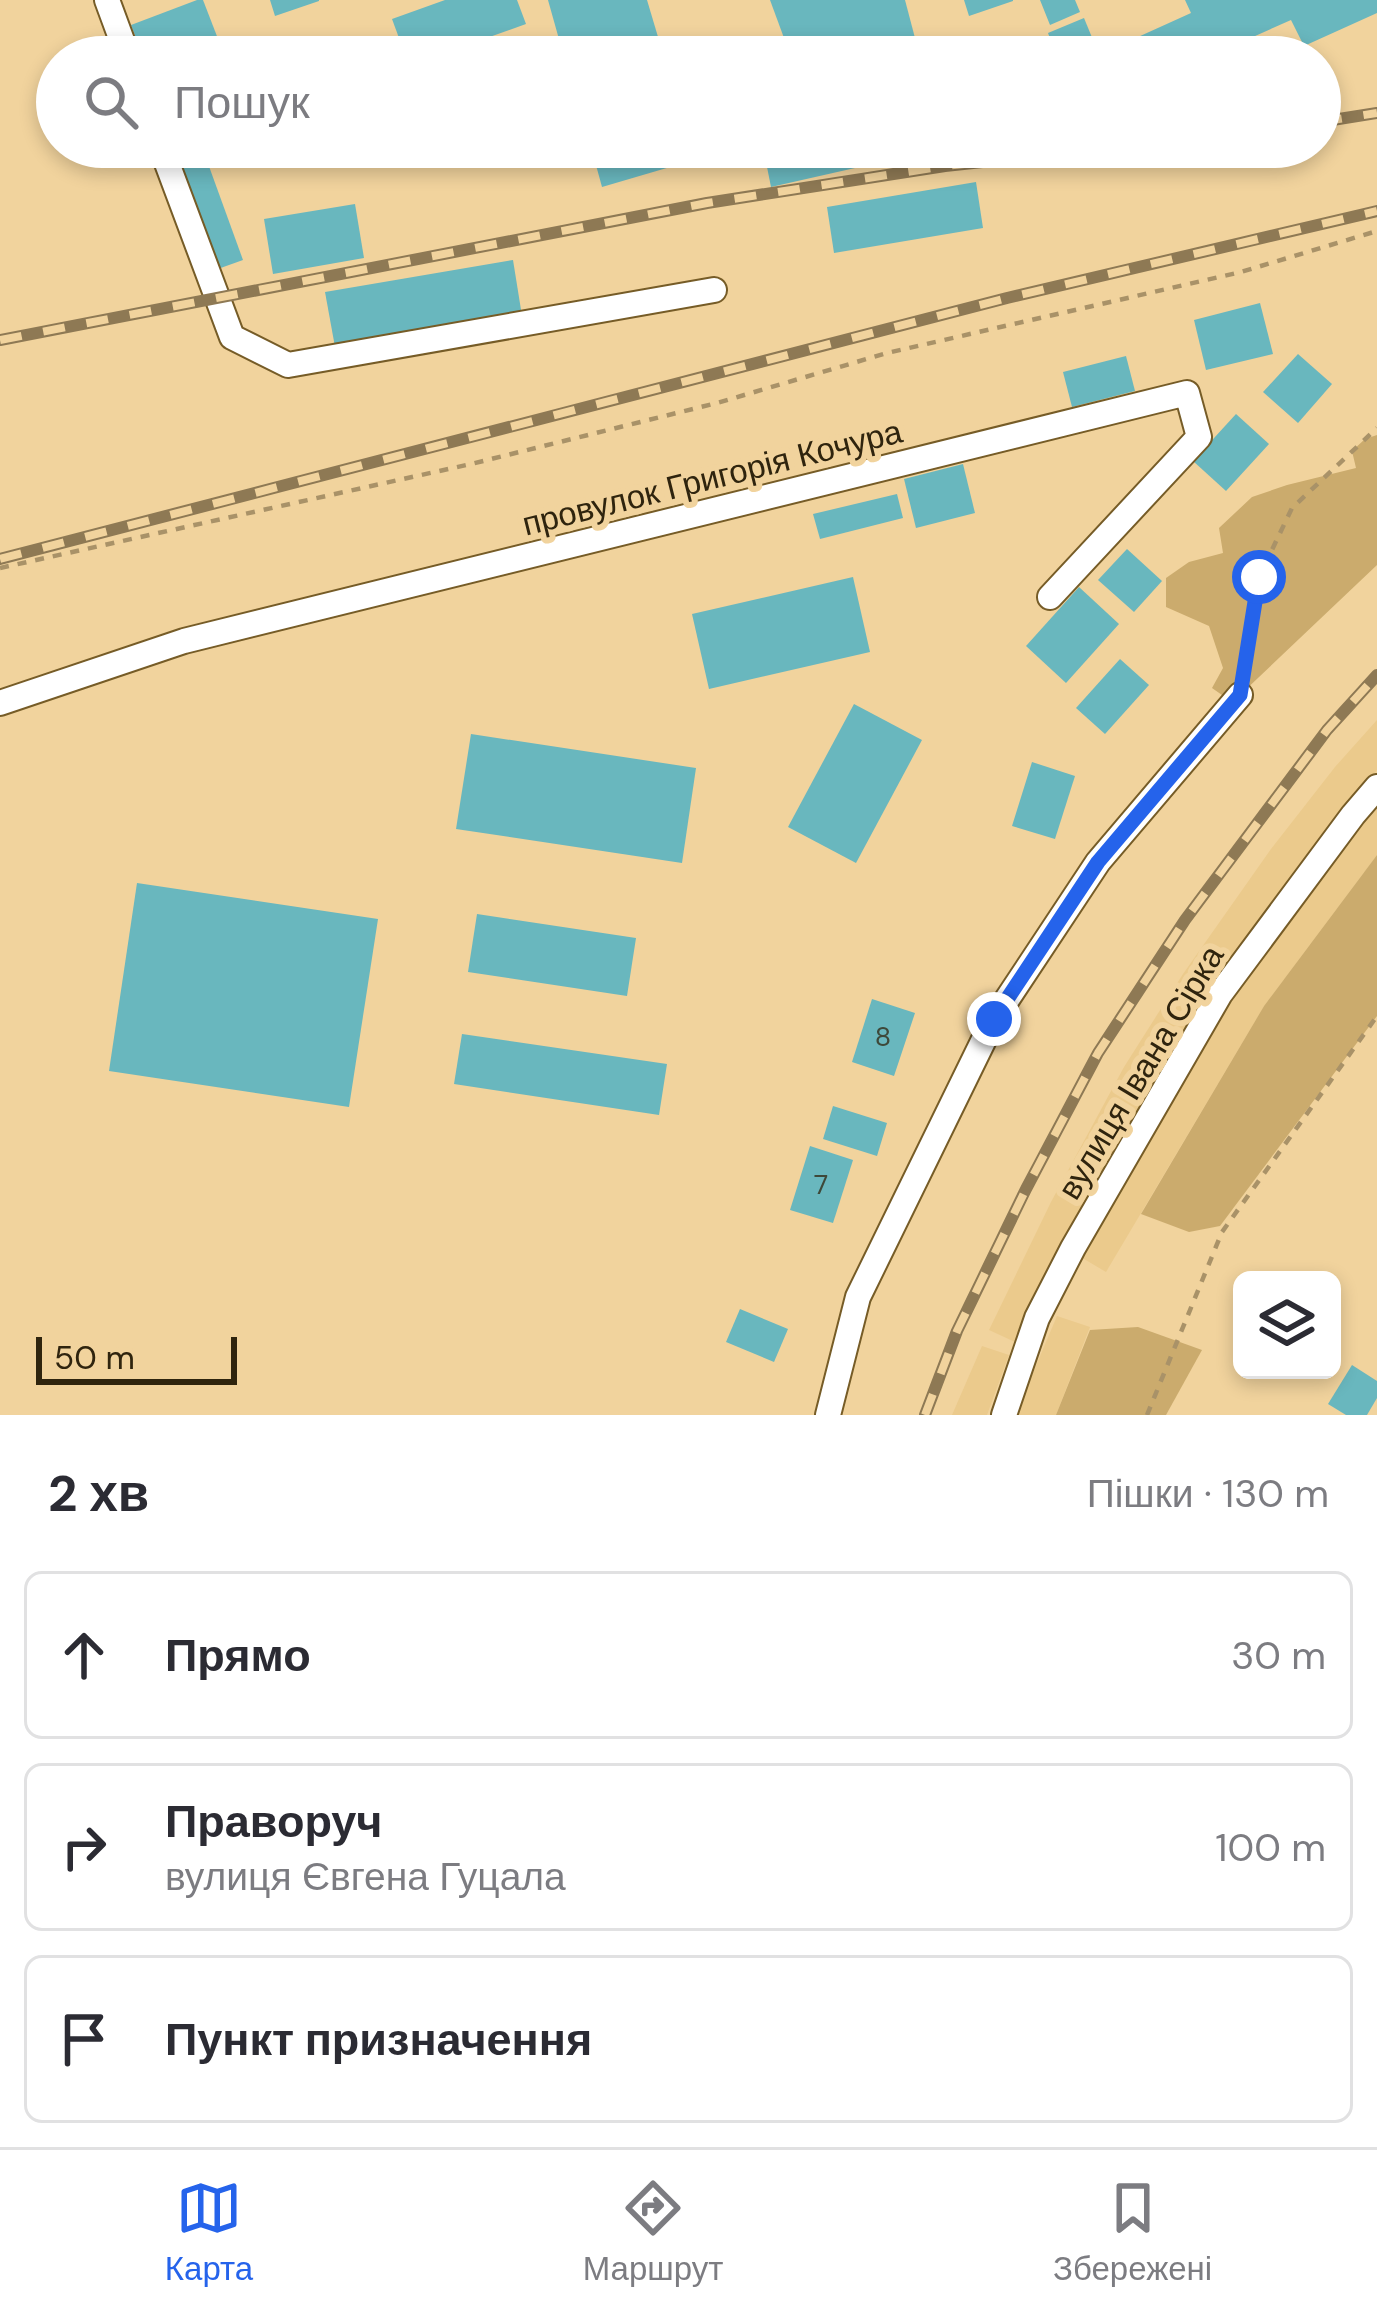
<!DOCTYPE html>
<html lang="uk">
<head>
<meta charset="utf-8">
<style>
  :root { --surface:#fff; --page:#f7f7f7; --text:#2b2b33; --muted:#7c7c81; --line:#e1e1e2; --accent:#2563eb }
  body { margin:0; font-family:"DM Sans",sans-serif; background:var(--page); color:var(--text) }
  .controls { position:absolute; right:36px; bottom:36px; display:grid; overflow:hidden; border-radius:18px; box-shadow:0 6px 18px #0003 }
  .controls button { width:108px; height:108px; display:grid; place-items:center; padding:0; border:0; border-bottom:3px solid var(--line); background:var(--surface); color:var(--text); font:60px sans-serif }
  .scale { position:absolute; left:36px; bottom:30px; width:201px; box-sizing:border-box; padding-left:12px; border:6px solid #2f240e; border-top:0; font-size:33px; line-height:42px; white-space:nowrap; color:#2f240e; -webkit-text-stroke:9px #f1d39d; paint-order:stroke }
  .stop { position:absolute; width:36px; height:36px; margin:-27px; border:9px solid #2563eb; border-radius:50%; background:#fff }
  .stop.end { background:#2563eb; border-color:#fff; box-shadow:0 3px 12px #0008 }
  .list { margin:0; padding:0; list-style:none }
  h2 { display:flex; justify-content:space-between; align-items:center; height:156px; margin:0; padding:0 48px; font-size:51px }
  h2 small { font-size:39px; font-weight:400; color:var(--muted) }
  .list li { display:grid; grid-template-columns:78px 1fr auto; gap:36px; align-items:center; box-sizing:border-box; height:168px; margin:0 24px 24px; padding:0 24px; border:3px solid var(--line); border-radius:18px }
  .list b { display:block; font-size:45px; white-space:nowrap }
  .list p { margin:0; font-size:39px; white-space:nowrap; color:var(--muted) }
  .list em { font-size:39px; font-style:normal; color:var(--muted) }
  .icon { flex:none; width:66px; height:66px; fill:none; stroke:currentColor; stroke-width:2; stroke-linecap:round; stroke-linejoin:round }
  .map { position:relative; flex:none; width:1377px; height:1415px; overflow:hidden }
  .search { position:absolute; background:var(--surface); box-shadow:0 6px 18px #0003; left:36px; right:36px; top:36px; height:132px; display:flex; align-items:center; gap:30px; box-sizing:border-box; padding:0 42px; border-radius:66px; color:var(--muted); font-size:45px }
  .sheet { height:732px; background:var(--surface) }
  nav { display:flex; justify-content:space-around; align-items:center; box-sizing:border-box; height:168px; border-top:3px solid var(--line); background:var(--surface); font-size:33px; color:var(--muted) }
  nav a { display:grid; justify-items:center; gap:6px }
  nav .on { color:var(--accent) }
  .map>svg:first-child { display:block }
  .built { fill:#ebca8c }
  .green { fill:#cbab6d }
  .building { fill:#69b7be }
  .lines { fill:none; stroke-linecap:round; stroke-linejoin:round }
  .street-casing { stroke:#765c27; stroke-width:28 }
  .path { stroke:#a99268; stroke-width:4.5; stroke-dasharray:9 9; stroke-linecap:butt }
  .street { stroke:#fff; stroke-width:24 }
  .rail-casing { stroke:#8e7954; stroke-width:12 }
  .rail { stroke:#f1d39d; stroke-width:8; stroke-dasharray:22; stroke-linecap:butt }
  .route { stroke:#2563eb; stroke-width:15 }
  .labels { text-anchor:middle; stroke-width:12; stroke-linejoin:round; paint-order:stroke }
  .number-label { font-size:27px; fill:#3e493a }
  .street-label { font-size:33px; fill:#2f240e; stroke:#f1d39d }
</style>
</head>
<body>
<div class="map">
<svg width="1377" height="1415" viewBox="0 0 1377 1415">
  <rect width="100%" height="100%" fill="#f1d39d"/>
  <!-- built -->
  <g class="built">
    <polygon points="1377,720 1377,770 1295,872 1205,995 1077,1218 1015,1342 989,1330 1051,1202 1124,1067 1183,974 1271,849 1335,767"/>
    <polygon points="1377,804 1377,855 1264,1006 1106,1272 1079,1256 1235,995 1333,857"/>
    <polygon points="1057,1316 1090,1327 1056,1415 1015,1415"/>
    <polygon points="982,1346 1009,1355 987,1415 952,1415"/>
  </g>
  <!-- green -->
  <g class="green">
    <polygon points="1377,435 1377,565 1240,695 1222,695 1212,688 1223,668 1209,626 1166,607 1166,578 1189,562 1223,553 1219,528 1252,497 1287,485 1356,468 1352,451 1365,439"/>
    <polygon points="1377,855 1377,1016 1220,1226 1189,1232 1141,1214 1264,1006"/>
    <polygon points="1138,1327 1202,1350 1166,1415 1056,1415 1090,1330"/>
  </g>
  <!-- building -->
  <g class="building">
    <polygon points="197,0 203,0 225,57 143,57 131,25"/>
    <polygon points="270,0 319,0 319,1 275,16"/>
    <polygon points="445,0 517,0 526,24 433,57 406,57 392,19"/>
    <polygon points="548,0 647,0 664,57 564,57"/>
    <polygon points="770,0 905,0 920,57 791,57"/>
    <polygon points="964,0 1013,0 1013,1 969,16"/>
    <polygon points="1040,0 1075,0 1080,12 1050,25"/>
    <polygon points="1185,0 1377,0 1377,13 1304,46 1291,20 1208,57 1147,57 1138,37 1191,13"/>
    <polygon points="1084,18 1100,57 1057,57 1048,33"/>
    <polygon points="172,147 202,147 243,260 215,270"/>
    <polygon points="591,147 690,147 694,160 602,187"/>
    <polygon points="763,147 938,147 939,149 771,187"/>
    <polygon points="976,182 983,228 834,253 827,207"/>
    <polygon points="355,204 364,258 273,274 264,219"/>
    <polygon points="513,260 522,316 335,347 325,292"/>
    <polygon points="1260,303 1273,354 1206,370 1194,320"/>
    <polygon points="1298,354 1332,384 1298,423 1263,392"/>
    <polygon points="1126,356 1135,391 1072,407 1063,372"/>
    <polygon points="1236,414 1269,444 1226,491 1193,461"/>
    <polygon points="963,464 975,513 916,528 904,479"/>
    <polygon points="897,494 903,518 820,539 813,514"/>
    <polygon points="1127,549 1162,581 1134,612 1098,580"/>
    <polygon points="853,577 870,652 709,689 692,614"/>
    <polygon points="1079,587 1119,624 1066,683 1026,646"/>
    <polygon points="1120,659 1149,685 1105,734 1076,708"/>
    <polygon points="854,704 922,740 856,863 788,827"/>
    <polygon points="471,734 696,768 682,863 456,829"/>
    <polygon points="1032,762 1075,776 1055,839 1012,826"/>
    <polygon points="137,883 378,919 349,1107 109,1071"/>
    <polygon points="477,914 636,938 627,996 468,972"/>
    <polygon points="872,999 915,1013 894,1076 852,1062"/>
    <polygon points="462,1034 667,1064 659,1115 454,1084"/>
    <polygon points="833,1106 887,1123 877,1156 823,1139"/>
    <polygon points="810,1146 853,1160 833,1223 790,1210"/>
    <polygon points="740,1309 788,1329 774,1362 726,1342"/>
    <polygon points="1352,1365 1377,1381 1377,1398 1367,1415 1346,1415 1328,1404"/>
  </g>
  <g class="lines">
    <!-- street casing -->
    <g class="street-casing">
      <g id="street">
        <polyline points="107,0 128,57"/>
        <polyline points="161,147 232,337 288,365 714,290"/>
        <polyline points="0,703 184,641 1187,393 1199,437 1050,597"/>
        <polyline points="828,1415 858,1297 994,1019 1098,862 1240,695"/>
        <polyline points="1004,1415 1037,1318 1073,1248 1220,994 1353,815 1377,787"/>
      </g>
    </g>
    <!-- path -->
    <g class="path">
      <polyline points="0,568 471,464 717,403 887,353 1241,272 1377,231"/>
      <polyline points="1244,671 1259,577 1292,508 1377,428"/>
      <polyline points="1147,1415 1222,1232 1377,1016"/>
    </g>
    <!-- street -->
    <use href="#street" class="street"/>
    <!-- rail casing -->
    <g class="rail-casing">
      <g id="rail">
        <polyline points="1320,122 1377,113"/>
        <polyline points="0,340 707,203 945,166 1122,147"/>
        <polyline points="0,559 1007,298 1377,211"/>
        <polyline points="925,1415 957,1331 1026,1189 1098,1053 1185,920 1327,730 1377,675"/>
      </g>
    </g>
    <!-- rail -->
    <use href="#rail" class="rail"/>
  </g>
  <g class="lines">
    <!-- route -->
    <polyline class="route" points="994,1019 1098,862 1240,695 1259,577"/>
  </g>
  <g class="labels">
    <!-- number labels -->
    <g class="number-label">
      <text x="883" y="1046">8</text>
      <text x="821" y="1194">7</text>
    </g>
    <!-- street labels -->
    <g class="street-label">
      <text transform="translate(712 477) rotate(-14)" y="12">провулок Григорія Кочура</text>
      <text transform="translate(1140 1072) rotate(-59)" y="12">вулиця Івана Сірка</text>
    </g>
  </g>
</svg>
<div class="controls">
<button><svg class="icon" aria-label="layers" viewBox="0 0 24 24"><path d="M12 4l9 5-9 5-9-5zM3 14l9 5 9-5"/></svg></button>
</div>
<div class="scale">50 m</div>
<div class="stop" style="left:1259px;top:577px"></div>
<div class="stop end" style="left:994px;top:1019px"></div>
<div class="search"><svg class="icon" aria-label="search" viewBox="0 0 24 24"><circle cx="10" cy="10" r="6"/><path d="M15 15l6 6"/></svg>Пошук</div>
</div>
<section class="sheet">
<h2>2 хв<small>Пішки · 130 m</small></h2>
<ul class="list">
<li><svg class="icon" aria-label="ahead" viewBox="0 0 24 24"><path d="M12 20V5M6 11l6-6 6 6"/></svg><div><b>Прямо</b></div><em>30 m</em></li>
<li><svg class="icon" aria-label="right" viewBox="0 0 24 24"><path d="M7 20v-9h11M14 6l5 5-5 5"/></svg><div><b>Праворуч</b><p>вулиця Євгена Гуцала</p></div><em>100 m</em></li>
<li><svg class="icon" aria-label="arrive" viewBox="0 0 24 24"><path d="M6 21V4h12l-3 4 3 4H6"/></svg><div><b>Пункт призначення</b></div></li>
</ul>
</section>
<nav>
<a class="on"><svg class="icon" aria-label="map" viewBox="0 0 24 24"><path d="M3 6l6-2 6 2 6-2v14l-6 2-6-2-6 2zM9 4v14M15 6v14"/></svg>Карта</a>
<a><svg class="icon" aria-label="directions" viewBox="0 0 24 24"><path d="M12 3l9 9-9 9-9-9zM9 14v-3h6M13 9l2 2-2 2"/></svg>Маршрут</a>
<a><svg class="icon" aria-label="saved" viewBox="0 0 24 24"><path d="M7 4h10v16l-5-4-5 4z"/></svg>Збережені</a>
</nav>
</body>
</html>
